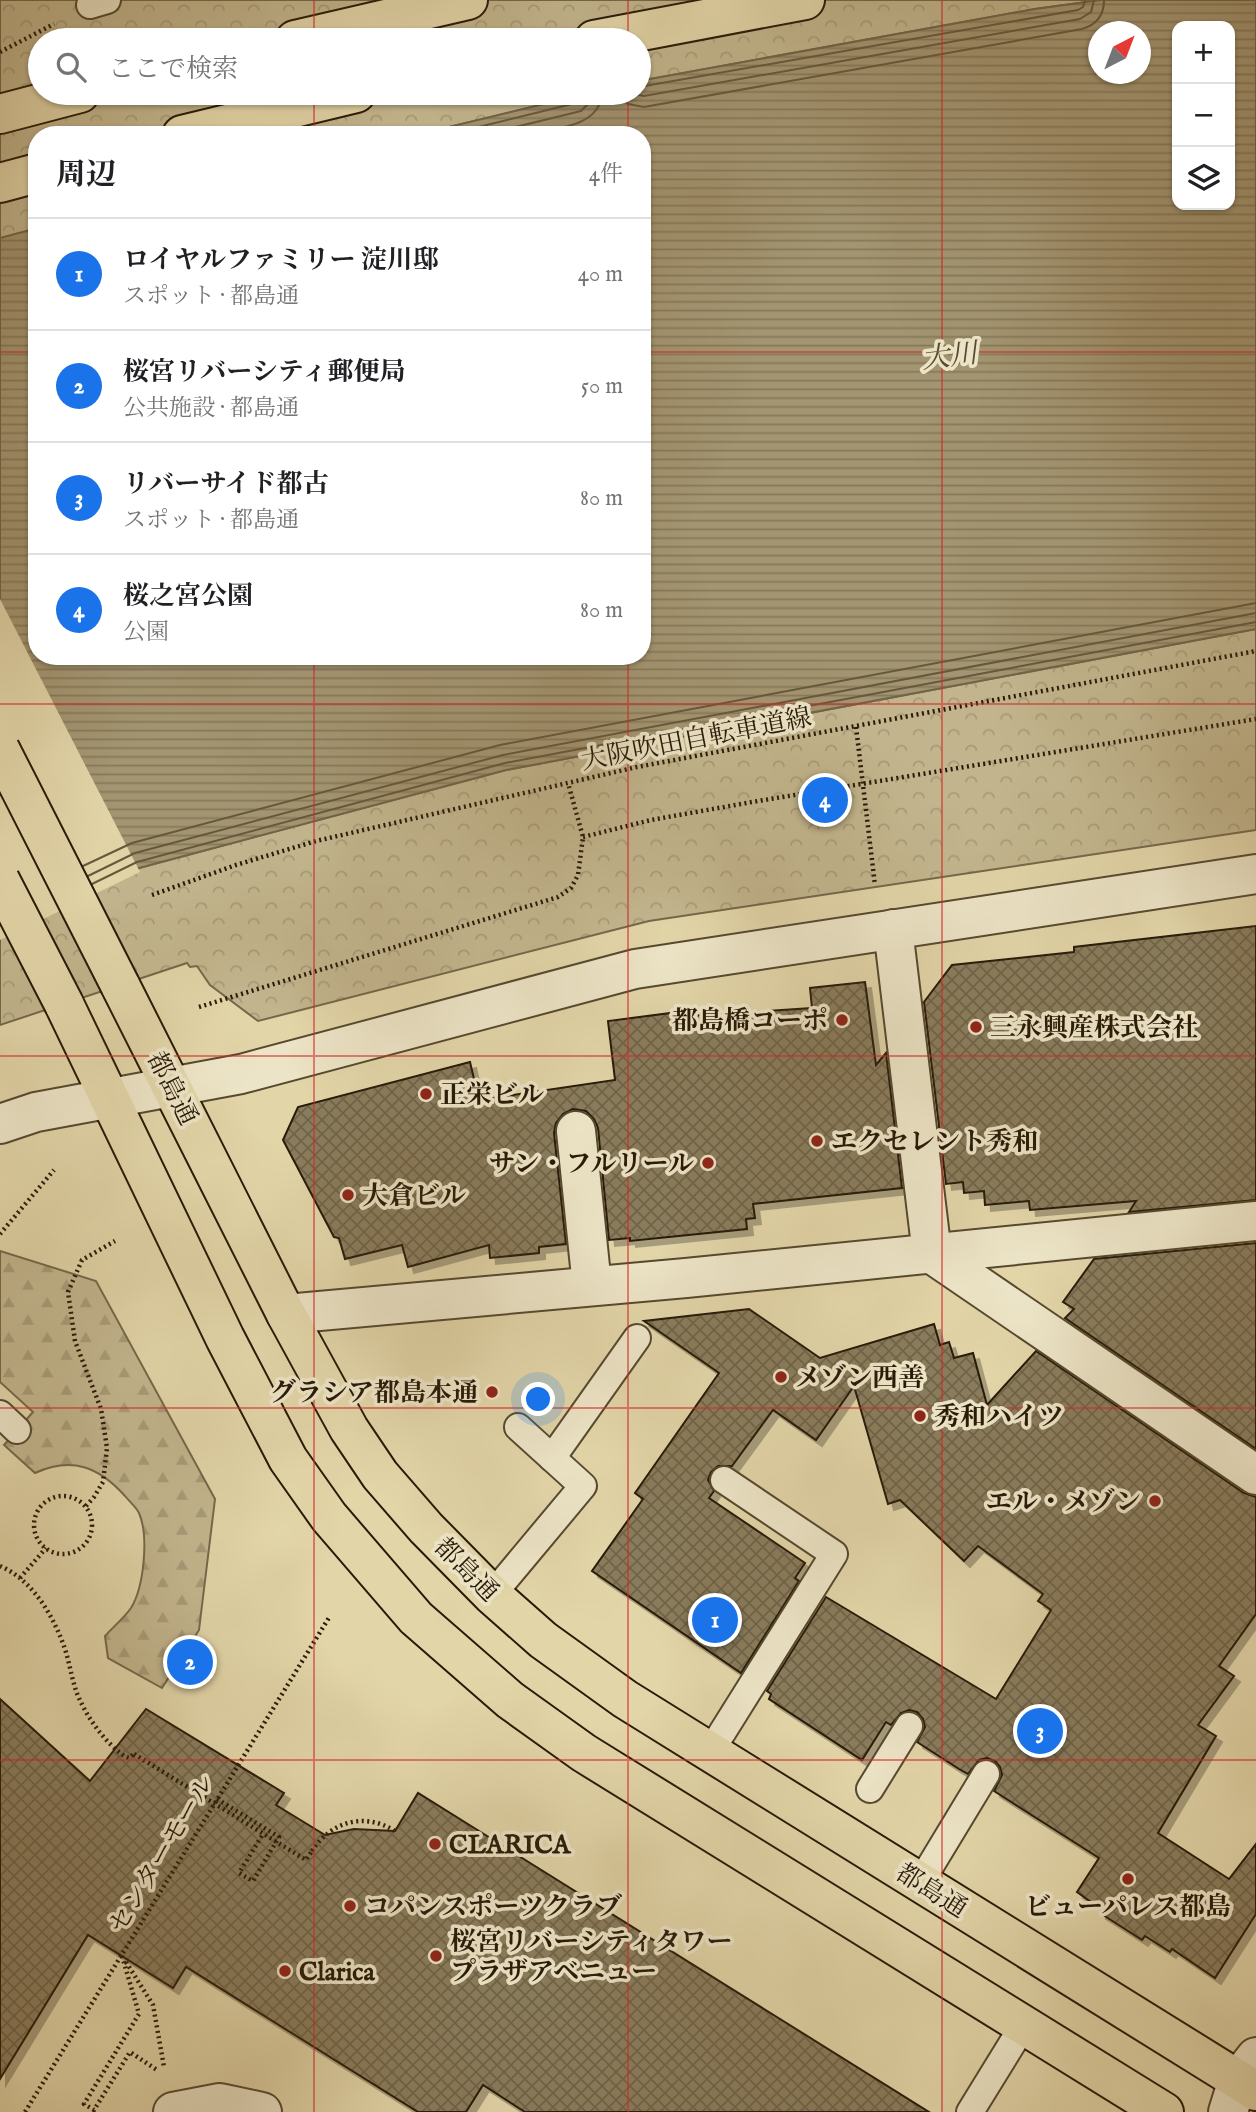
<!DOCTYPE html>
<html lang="ja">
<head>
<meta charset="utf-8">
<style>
  :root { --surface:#fff; --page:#f6f6f6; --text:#202124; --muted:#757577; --line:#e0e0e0; --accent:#1a73e8 }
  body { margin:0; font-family:"IM FELL English","Noto Serif JP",serif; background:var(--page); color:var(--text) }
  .controls { position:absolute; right:21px; top:21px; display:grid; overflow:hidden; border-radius:14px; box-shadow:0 2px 5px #0004 }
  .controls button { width:63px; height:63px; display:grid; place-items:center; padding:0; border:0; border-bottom:2px solid var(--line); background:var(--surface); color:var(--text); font:35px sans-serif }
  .compass { position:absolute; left:1088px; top:21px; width:63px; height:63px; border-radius:50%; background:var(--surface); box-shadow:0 2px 5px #0004; rotate:42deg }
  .you { position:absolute; left:539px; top:1400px; width:24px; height:24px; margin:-18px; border:5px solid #fff; border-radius:50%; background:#1a73e8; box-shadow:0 0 0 10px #1a73e833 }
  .badge { display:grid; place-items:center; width:46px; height:46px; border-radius:50%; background:var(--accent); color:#fff; font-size:23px; font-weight:700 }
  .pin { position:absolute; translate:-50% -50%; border:4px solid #fff; box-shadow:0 2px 7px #0006 }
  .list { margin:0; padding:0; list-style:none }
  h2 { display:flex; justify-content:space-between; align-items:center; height:91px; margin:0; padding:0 28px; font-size:30px }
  h2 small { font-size:23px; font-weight:400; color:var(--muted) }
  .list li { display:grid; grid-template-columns:46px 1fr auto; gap:21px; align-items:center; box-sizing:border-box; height:112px; padding:0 28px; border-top:2px solid var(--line) }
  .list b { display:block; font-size:26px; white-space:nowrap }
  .list p { margin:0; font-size:23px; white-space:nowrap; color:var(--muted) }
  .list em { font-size:23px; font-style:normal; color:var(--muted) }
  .icon { flex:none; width:38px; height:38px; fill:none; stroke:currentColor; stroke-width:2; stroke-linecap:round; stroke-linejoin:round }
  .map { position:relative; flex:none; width:1256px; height:2112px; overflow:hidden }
  .search { position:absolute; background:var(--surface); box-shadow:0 2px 5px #0004; left:28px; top:28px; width:623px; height:77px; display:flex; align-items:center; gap:18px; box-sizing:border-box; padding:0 24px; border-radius:38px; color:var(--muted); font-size:26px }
  .panel { position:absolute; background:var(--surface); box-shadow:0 2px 5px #0004; left:28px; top:126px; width:623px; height:539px; border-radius:28px }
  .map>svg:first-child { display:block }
  .forest { fill:url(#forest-firs); stroke:#75684a; stroke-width:2 }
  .park { fill:url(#park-crowns); stroke:#75684a; stroke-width:2 }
  .water { fill:url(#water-rules); stroke:#726447; stroke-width:2; fill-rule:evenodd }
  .pier { fill:#e2d5a8 }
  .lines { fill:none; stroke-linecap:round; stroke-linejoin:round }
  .shore { stroke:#66583c; stroke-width:2 }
  .building { fill:url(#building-cross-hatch); stroke:#281a07; stroke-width:2; filter:url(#shadow) }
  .service-casing { stroke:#56492f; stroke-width:30 }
  .minor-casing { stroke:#56492f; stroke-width:42 }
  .tertiary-casing { stroke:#56492f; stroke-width:42 }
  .primary-casing { stroke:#281a07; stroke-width:42 }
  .motorway-casing { stroke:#281a07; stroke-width:42 }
  .path { stroke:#281a07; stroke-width:4.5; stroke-dasharray:2 3.5; stroke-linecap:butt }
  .service { stroke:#ece4c6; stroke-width:26 }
  .minor { stroke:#ece4c6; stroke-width:38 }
  .tertiary { stroke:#ece4c6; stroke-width:38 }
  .primary { stroke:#e2d5a8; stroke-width:38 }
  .motorway { stroke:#e2d5a8; stroke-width:38 }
  .primary-bridge-casing { stroke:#281a07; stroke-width:42; stroke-linecap:butt }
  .path-bridge { stroke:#281a07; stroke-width:4.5; stroke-dasharray:2 3.5; stroke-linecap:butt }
  .primary-bridge { stroke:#e2d5a8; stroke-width:38 }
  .grid { fill:none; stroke:#d62828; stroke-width:2; stroke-opacity:0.55 }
  .poi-dot { fill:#8f2418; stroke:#ece4c6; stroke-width:2.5 }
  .labels { text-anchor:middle; stroke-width:7; stroke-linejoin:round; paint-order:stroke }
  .street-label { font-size:26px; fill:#281a07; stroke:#ece4c6 }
  .poi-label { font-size:26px; font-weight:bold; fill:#281a07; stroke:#ece4c6; text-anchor:start }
  .water-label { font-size:28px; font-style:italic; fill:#594b31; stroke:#ece4c6 }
</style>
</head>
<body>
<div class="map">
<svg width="1256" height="2112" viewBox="0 0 1256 2112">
  <defs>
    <pattern id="forest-firs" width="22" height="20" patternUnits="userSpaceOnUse" patternTransform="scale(1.75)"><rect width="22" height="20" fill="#c2b58d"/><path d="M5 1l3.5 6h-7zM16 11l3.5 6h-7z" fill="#a79b78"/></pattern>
    <pattern id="park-crowns" width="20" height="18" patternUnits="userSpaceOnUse" patternTransform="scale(1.75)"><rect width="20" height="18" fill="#c2b58d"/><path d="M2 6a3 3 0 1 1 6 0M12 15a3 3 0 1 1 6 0" fill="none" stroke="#a79b78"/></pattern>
    <pattern id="water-rules" width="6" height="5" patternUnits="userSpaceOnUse" patternTransform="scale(1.75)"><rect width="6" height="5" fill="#a39571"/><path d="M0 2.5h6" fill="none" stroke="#85795b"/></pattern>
    <pattern id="building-cross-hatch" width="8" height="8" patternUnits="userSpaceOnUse" patternTransform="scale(1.75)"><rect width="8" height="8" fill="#897b5b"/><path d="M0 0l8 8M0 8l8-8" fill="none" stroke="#706449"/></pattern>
    <filter id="shadow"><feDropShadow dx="6" dy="6" stdDeviation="0" flood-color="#0004"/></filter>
  </defs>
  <rect width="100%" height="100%" fill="#e2d5a8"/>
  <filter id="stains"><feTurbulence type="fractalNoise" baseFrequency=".00286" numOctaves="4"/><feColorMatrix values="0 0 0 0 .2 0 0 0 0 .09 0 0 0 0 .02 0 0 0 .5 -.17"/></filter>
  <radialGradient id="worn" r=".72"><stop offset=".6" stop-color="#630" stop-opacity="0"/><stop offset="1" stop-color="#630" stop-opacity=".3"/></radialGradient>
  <!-- forest -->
  <path class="forest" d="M0 1251 96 1281 215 1499 199 1630 162 1688 108 1658 105 1636C113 1627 124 1618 131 1608 144 1587 149 1536 139 1513 136 1507 129 1501 125 1496 99 1467 72 1456 35 1473L4 1445 33 1412 0 1382Z"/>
  <!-- park -->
  <g class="park">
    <polygon points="0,0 1101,0 1035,9 639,81 639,40 40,40 40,93 589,93 416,135 37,135 37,229 0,240"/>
    <polygon points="1256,629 1256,830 649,921 258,1021 210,985 197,966 190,967 187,963 0,1025 0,936 139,868 506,770"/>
  </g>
  <!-- water -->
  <path class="water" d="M1101 0H1256V629L506 770 139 868 0 936V238L37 228V656H642V135H416L589 93H639V81L1035 9ZM1177 26H1230V205H1177ZM1098 32H1140V74H1098Z"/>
  <!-- pier -->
  <polygon class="pier" points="0,599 140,872 0,940"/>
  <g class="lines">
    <!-- shore -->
    <g class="shore">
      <polyline points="639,87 1078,10 1083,7 1085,0"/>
      <path d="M616 93 628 104 644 107 1082 29C1096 25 1104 15 1104 0"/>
      <polyline points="630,93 644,96 1080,19 1091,12 1094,0"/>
      <polyline points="446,135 576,103 582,99 583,93"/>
      <polyline points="483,135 581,111 589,103 591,93"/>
      <path d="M527 135C554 128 600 128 602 93"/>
      <polyline points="83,866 132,843 500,745 1256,603"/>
      <polyline points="88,876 135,853 503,755 1256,613"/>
      <polyline points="92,884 137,862 505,763 1256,622"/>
    </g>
  </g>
  <!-- building -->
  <g class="building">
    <polygon points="1256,926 1256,1200 1129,1212 1136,1201 1030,1210 1029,1201 985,1205 984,1191 964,1193 963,1182 946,1184 924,1002 952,965 1074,952 1074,947"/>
    <polygon points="865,982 876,1065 886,1053 902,1188 753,1204 755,1218 746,1219 747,1229 630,1241 630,1238 609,1240 598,1128 594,1119 586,1111 573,1109 563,1114 556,1123 554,1133 566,1244 539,1247 539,1253 490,1258 489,1245 408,1267 402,1245 345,1259 339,1238 334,1237 283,1140 298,1107 470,1062 479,1100 615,1080 608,1021 671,1013 671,1017 812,1008 810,988"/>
    <polygon points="1256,1243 1256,1449 1065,1318 1074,1309 1063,1302 1094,1259"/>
    <polygon points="749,1309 820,1358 934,1324 940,1345 949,1342 954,1358 973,1353 987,1405 1036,1351 1244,1493 1256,1497 1256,1614 1219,1666 1234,1676 1198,1725 1216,1736 1158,1833 1229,1879 1256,1844 1256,1914 1215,1978 1172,1949 1170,1952 1145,1936 1142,1940 1100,1913 1102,1910 1077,1892 1099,1858 994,1791 1002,1775 1000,1767 995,1761 987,1758 979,1760 968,1774 959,1769 917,1742 925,1727 923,1719 917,1712 909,1710 901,1713 891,1725 886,1722 862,1760 769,1699 771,1694 767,1691 826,1597 996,1699 1051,1610 1038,1601 1043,1594 978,1546 964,1561 900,1500 888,1504 854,1386 816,1440 773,1410 732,1466 718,1466 711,1472 708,1480 714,1491 709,1498 805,1563 795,1578 799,1581 741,1673 592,1571 643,1499 635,1493 719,1373 644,1321"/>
    <polygon points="0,1699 90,1781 146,1709 284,1793 276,1805 325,1835 354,1829 395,1831 418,1793 929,2112 525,2112 483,2085 466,2112 418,2112 186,1967 173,1988 88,1935 0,2079"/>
  </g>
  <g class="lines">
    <!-- service casing -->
    <g class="service-casing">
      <g id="service">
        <polyline points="90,5 107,0"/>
        <polyline points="0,1414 17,1430"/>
        <polyline points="552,1458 637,1338"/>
        <polyline points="492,1595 583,1486 518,1427"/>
        <polyline points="710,1752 834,1554 724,1480"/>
        <polyline points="870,1789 909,1726"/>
        <polyline points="920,1883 986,1774"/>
        <polyline points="970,2112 1023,2026"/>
      </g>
    </g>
    <!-- minor casing -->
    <g class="minor-casing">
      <g id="minor">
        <polyline points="893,929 932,1254 1256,1475"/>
        <polyline points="576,1131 592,1286"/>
        <polyline points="173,2112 220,2103 262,2112"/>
        <polyline points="1228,2112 1238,2080"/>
      </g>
    </g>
    <!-- tertiary casing -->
    <g class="tertiary-casing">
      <g id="tertiary">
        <polyline points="0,1124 36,1112 241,1074 635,969 1256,874"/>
        <polyline points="286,1314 686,1278 1256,1221"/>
        <polyline points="1238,2080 1256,2057"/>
      </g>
    </g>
    <!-- primary casing -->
    <g class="primary-casing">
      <g id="primary">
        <polyline points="120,985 286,1314 349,1429 380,1475 426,1528 492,1595 543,1640 625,1699 1256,2091"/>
        <polyline points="64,1004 225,1338 288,1459 329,1517 416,1618 510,1700 584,1753 1164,2112"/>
      </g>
    </g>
    <!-- motorway casing -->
    <g class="motorway-casing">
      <g id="motorway">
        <polyline points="295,40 468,0"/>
        <polyline points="594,40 805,0"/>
        <polyline points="0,114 80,93"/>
        <polyline points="182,135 356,93"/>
        <polyline points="0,183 37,173"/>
      </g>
    </g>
    <!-- path -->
    <g class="path">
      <polyline points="0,52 54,24"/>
      <polyline points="856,727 875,885"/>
      <polyline points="583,837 651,820 752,802 1256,719"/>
      <polyline points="152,895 236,865 316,841 637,767 1256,651"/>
      <polyline points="199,1007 558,897 571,888 578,875 583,837 568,783"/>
      <polyline points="0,1234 54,1170"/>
      <circle cx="63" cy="1525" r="29"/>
      <polyline points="86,1506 94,1497 103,1482 107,1448 101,1409 75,1341 68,1292 82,1260 115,1241"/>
      <path d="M0 1566C33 1580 54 1617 65 1649 70 1665 72 1681 78 1696 88 1719 104 1741 124 1756L129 1758 134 1754"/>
      <polyline points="20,1578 46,1548"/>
      <polyline points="217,1799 279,1837 253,1881 239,1873 263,1834"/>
      <path d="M312 1851C331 1821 365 1812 395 1831"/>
      <polyline points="122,1956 139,2014 84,2104 94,2110 130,2052 157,2070"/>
      <polyline points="126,1962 153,2005 164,2067"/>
      <polyline points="25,2112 330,1616"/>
    </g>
    <!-- service -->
    <use href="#service" class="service"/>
    <!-- minor -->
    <use href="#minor" class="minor"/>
    <!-- tertiary -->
    <use href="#tertiary" class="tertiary"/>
    <!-- primary -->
    <use href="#primary" class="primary"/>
    <!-- motorway -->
    <use href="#motorway" class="motorway"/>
    <!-- primary-bridge casing -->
    <g class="primary-bridge-casing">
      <g id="primary-bridge">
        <polyline points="0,749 120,985"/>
        <polyline points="0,880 64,1004"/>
      </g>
    </g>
    <!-- path-bridge -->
    <polyline class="path-bridge" points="134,1754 306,1860 312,1851"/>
    <!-- primary-bridge -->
    <use href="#primary-bridge" class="primary-bridge"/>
  </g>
  <!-- grid -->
  <path class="grid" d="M314 0V40M628 0V40M942 0V2112M314 93V135M628 93V135M0 352H37M642 352H1256M314 656V2112M628 656V2112M0 704H1256M0 1056H1256M0 1408H1256M0 1760H1256"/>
  <!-- markers -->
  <g class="poi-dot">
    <circle cx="842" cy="1020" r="7"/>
    <circle cx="976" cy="1027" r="7"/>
    <circle cx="426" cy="1094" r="7"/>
    <circle cx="817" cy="1141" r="7"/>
    <circle cx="708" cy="1163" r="7"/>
    <circle cx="348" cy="1195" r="7"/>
    <circle cx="781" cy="1377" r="7"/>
    <circle cx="492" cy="1392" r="7"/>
    <circle cx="920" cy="1416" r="7"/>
    <circle cx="1155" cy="1501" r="7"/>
    <circle cx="435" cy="1844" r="7"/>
    <circle cx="1128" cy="1879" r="7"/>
    <circle cx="350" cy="1906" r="7"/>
    <circle cx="436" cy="1956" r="7"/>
    <circle cx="285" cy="1971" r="7"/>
  </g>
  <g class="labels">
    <!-- street labels -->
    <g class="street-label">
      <text transform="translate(696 738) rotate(-11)" y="9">大阪吹田自転車道線</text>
      <text transform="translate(173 1088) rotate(63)" y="9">都島通</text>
      <text transform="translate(467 1569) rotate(45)" y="9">都島通</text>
      <text transform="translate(161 1854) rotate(-59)" y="9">センターモール</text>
      <text transform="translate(932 1890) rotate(32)" y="9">都島通</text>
    </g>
    <!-- poi labels -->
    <g class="poi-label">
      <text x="828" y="1029" text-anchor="end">都島橋コーポ</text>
      <text x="990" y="1036">三永興産株式会社</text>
      <text x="440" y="1103">正栄ビル</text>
      <text x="831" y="1150">エクセレント秀和</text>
      <text x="694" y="1172" text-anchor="end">サン・フルリール</text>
      <text x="362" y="1204">大倉ビル</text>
      <text x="795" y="1386">メゾン西善</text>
      <text x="478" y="1401" text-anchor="end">グラシア都島本通</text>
      <text x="934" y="1425">秀和ハイツ</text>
      <text x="1141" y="1510" text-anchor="end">エル・メゾン</text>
      <text x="449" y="1853">CLARICA</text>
      <text x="364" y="1915">コパンスポーツクラブ</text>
      <text x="1128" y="1915" text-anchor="middle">ビューパレス都島</text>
      <text x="450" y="1950">桜宮リバーシティタワー<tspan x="450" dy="30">プラザアベニュー</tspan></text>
      <text x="299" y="1980">Clarica</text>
    </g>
    <!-- water labels -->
    <g class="water-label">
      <text transform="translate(949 355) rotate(-7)" y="10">大川</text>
    </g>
  </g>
  <rect width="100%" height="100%" filter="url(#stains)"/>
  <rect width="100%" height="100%" fill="url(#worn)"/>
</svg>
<div class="controls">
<button>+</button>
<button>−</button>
<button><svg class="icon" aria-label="layers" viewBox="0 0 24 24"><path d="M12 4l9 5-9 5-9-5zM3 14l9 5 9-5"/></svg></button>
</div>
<svg class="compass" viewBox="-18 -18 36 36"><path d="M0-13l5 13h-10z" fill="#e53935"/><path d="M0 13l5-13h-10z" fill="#757577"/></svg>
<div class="you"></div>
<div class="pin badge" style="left:715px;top:1620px">1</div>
<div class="pin badge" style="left:190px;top:1662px">2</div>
<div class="pin badge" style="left:1040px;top:1731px">3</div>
<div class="pin badge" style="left:825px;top:800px">4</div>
<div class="search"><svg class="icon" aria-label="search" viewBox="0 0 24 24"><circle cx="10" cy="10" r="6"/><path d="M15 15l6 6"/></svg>ここで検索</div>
<section class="panel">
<h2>周辺<small>4件</small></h2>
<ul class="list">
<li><span class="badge">1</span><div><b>ロイヤルファミリー 淀川邸</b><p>スポット · 都島通</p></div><em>40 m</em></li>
<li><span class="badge">2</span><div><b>桜宮リバーシティ郵便局</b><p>公共施設 · 都島通</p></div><em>50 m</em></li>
<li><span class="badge">3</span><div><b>リバーサイド都古</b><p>スポット · 都島通</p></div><em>80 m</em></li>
<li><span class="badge">4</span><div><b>桜之宮公園</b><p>公園</p></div><em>80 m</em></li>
</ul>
</section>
</div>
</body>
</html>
